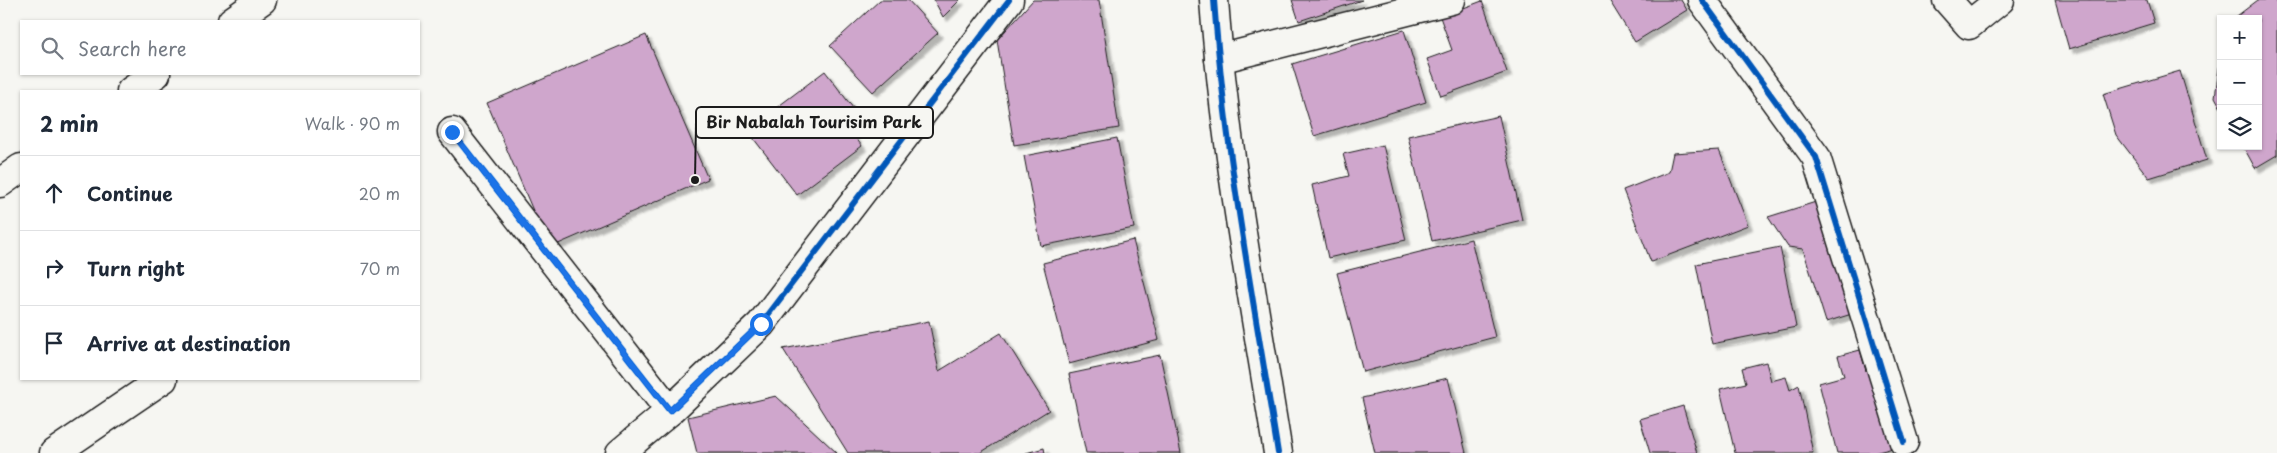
<!DOCTYPE html>
<html lang="en">
<head>
<meta charset="utf-8">
<style>
  :root { --surface:#fff; --page:#f6f6f7; --text:#1f2937; --muted:#747a83; --line:#e0e1e3 }
  body { margin:0; font-family:"Playpen Sans",sans-serif; background:var(--page); color:var(--text) }
  .controls { position:absolute; right:15px; top:15px; display:grid; overflow:hidden; border-radius:0px; box-shadow:0 1px 4px #0004 }
  .controls button { width:45px; height:45px; display:grid; place-items:center; padding:0; border:0; border-bottom:1px solid var(--line); background:var(--surface); color:var(--text); font:25px sans-serif }
  .stop { position:absolute; width:15px; height:15px; margin:-11px; border:4px solid #1a73e8; border-radius:50%; background:#fff }
  .stop.end { background:#1a73e8; border-color:#fff; box-shadow:0 1px 5px #0008 }
  .list { margin:0; padding:0; list-style:none }
  h2 { display:flex; justify-content:space-between; align-items:center; height:65px; margin:0; padding:0 20px; font-size:21px }
  h2 small { font-size:16px; font-weight:400; color:var(--muted) }
  .list li { display:grid; grid-template-columns:32px 1fr auto; gap:15px; align-items:center; box-sizing:border-box; height:75px; padding:0 20px; border-top:1px solid var(--line) }
  .list b { display:block; font-size:19px; white-space:nowrap }
  .list em { font-size:16px; font-style:normal; color:var(--muted) }
  .icon { flex:none; width:28px; height:28px; fill:none; stroke:currentColor; stroke-width:2; stroke-linecap:round; stroke-linejoin:round }
  .map { position:relative; flex:none; width:2277px; height:453px; overflow:hidden }
  .search { position:absolute; background:var(--surface); box-shadow:0 1px 4px #0004; left:20px; top:20px; width:400px; height:55px; display:flex; align-items:center; gap:12px; box-sizing:border-box; padding:0 18px; border-radius:0px; color:var(--muted); font-size:19px }
  .panel { position:absolute; background:var(--surface); box-shadow:0 1px 4px #0004; left:20px; top:90px; width:400px; height:290px; border-radius:0px }
  .map>svg:first-child { display:block }
  .building { fill:#cfa6cc; stroke:#1c1c1c; filter:url(#shadow) }
  .lines { fill:none; stroke-linecap:round; stroke-linejoin:round }
  .minor-casing { stroke:#1c1c1c; stroke-width:31 }
  .tertiary-casing { stroke:#1c1c1c; stroke-width:31 }
  .minor { stroke:#f6f6f2; stroke-width:28 }
  .tertiary { stroke:#f6f6f2; stroke-width:28 }
  .cycleway-casing { stroke:#f6f6f2; stroke-width:9 }
  .cycleway { stroke:#0057b8; stroke-width:6 }
  .route { stroke:#1a73e8; stroke-width:6 }
  .leader { fill:none; stroke:#1c1c1c; stroke-width:2 }
  .callout-dot { fill:#1c1c1c; stroke:#f6f6f2; stroke-width:2 }
  .callout { fill:#f6f6f2; stroke:#1c1c1c; stroke-width:2 }
  .callout-label { font-size:16px; text-anchor:middle; font-weight:bold; fill:#1c1c1c }
</style>
</head>
<body>
<div class="map">
<svg width="2277" height="453" viewBox="0 0 2277 453">
  <defs>
    <filter id="shadow"><feDropShadow dx="4.5" dy="4.5" stdDeviation="1" flood-color="#0004"/></filter>
  </defs>
  <rect width="100%" height="100%" fill="#f6f6f2"/>
  <filter id="ink" filterUnits="userSpaceOnUse"><feTurbulence type="fractalNoise" baseFrequency=".02" numOctaves="2"/><feDisplacementMap in="SourceGraphic" scale="10" xChannelSelector="R" yChannelSelector="G"/><feConvolveMatrix kernelMatrix="1 2 1 2 8 2 1 2 1" color-interpolation-filters="sRGB"/></filter>
  <g filter="url(#ink)">
    <!-- building -->
    <g class="building">
      <polygon points="880,0 908,0 938,33 873,92 830,46"/>
      <polygon points="934,0 960,0 943,17"/>
      <polygon points="1033,0 1099,0 1119,128 1014,145 997,40"/>
      <polygon points="1292,0 1362,0 1299,21"/>
      <polygon points="1609,0 1681,0 1687,10 1635,42"/>
      <polygon points="2055,0 2147,0 2154,23 2069,49"/>
      <polygon points="2258,0 2277,0 2277,155 2255,168 2243,146 2258,146 2258,19 2233,19"/>
      <polygon points="1482,1 1507,72 1441,96 1427,59 1452,50 1440,17"/>
      <polygon points="1404,30 1426,102 1314,136 1292,64"/>
      <polygon points="646,35 708,179 549,248 487,103"/>
      <polygon points="2221,54 2221,108 2215,97"/>
      <polygon points="825,71 853,108 840,118 862,146 797,195 747,130"/>
      <polygon points="2180,71 2207,160 2149,178 2116,135 2103,94"/>
      <polygon points="1499,116 1522,220 1432,241 1408,136"/>
      <polygon points="1117,138 1134,228 1041,246 1024,156"/>
      <polygon points="1383,145 1406,240 1328,258 1312,185 1349,176 1343,154"/>
      <polygon points="1719,150 1748,225 1651,262 1623,190 1669,172 1673,153"/>
      <polygon points="1819,201 1855,313 1826,322 1803,249 1788,247 1768,217"/>
      <polygon points="1471,239 1495,337 1363,372 1337,273"/>
      <polygon points="1133,240 1159,340 1069,364 1043,263"/>
      <polygon points="1780,247 1796,327 1712,344 1696,264"/>
      <polygon points="929,321 939,371 1001,333 1049,410 980,453 848,453 783,349"/>
      <polygon points="1860,350 1866,371 1880,367 1901,446 1874,453 1837,453 1819,383 1844,376 1838,356"/>
      <polygon points="1160,355 1181,453 1086,453 1069,374"/>
      <polygon points="1766,362 1771,381 1786,377 1790,390 1799,385 1813,453 1735,453 1720,389 1746,383 1742,368"/>
      <polygon points="1448,378 1466,453 1375,453 1362,398"/>
      <polygon points="776,396 837,453 697,453 688,417"/>
      <polygon points="1683,406 1697,453 1650,453 1640,419"/>
      <polygon points="1044,448 1045,453 1026,453"/>
    </g>
    <g class="lines">
      <!-- minor casing -->
      <g class="minor-casing">
        <g id="minor">
          <polyline points="1702,0 1816,157 1904,442"/>
          <polyline points="1947,0 1969,25 2000,0"/>
          <polyline points="1219,59 1451,0"/>
          <polyline points="452,132 670,411 761,324 1009,0"/>
          <polyline points="54,453 163,379"/>
          <polyline points="620,453 670,411"/>
        </g>
      </g>
      <!-- tertiary casing -->
      <g class="tertiary-casing">
        <g id="tertiary">
          <path d="M1214 0C1225 152 1254 303 1278 453"/>
          <polyline points="232,21 262,0"/>
          <polyline points="131,91 156,74"/>
          <polyline points="0,183 21,168"/>
        </g>
      </g>
      <!-- minor -->
      <use href="#minor" class="minor"/>
      <!-- tertiary -->
      <use href="#tertiary" class="tertiary"/>
      <!-- cycleway casing -->
      <g class="cycleway-casing">
        <g id="cycleway">
          <path d="M1214 0C1225 152 1254 303 1278 453"/>
          <polyline points="1702,0 1816,157 1904,442"/>
          <polyline points="452,132 670,411 761,324 1009,0"/>
        </g>
      </g>
      <!-- cycleway -->
      <use href="#cycleway" class="cycleway"/>
    </g>
  </g>
  <g class="lines" filter="url(#ink)">
    <!-- route -->
    <polyline class="route" points="452,132 670,411 761,324"/>
  </g>
  <!-- callouts -->
  <path class="leader" d="M695 180L696 122"/>
  <circle class="callout-dot" cx="695" cy="180" r="5"/>
  <rect class="callout" x="696" y="107" width="237" height="31" rx="5"/>
  <g class="callout-label">
    <text x="814" y="128">Bir Nabalah Tourisim Park</text>
  </g>
</svg>
<div class="controls">
<button>+</button>
<button>−</button>
<button><svg class="icon" aria-label="layers" viewBox="0 0 24 24"><path d="M12 4l9 5-9 5-9-5zM3 14l9 5 9-5"/></svg></button>
</div>
<div class="stop" style="left:761px;top:324px"></div>
<div class="stop end" style="left:452px;top:132px"></div>
<div class="search"><svg class="icon" aria-label="search" viewBox="0 0 24 24"><circle cx="10" cy="10" r="6"/><path d="M15 15l6 6"/></svg>Search here</div>
<section class="panel">
<h2>2 min<small>Walk · 90 m</small></h2>
<ul class="list">
<li><svg class="icon" aria-label="ahead" viewBox="0 0 24 24"><path d="M12 20V5M6 11l6-6 6 6"/></svg><div><b>Continue</b></div><em>20 m</em></li>
<li><svg class="icon" aria-label="right" viewBox="0 0 24 24"><path d="M7 20v-9h11M14 6l5 5-5 5"/></svg><div><b>Turn right</b></div><em>70 m</em></li>
<li><svg class="icon" aria-label="arrive" viewBox="0 0 24 24"><path d="M6 21V4h12l-3 4 3 4H6"/></svg><div><b>Arrive at destination</b></div></li>
</ul>
</section>
</div>
</body>
</html>
